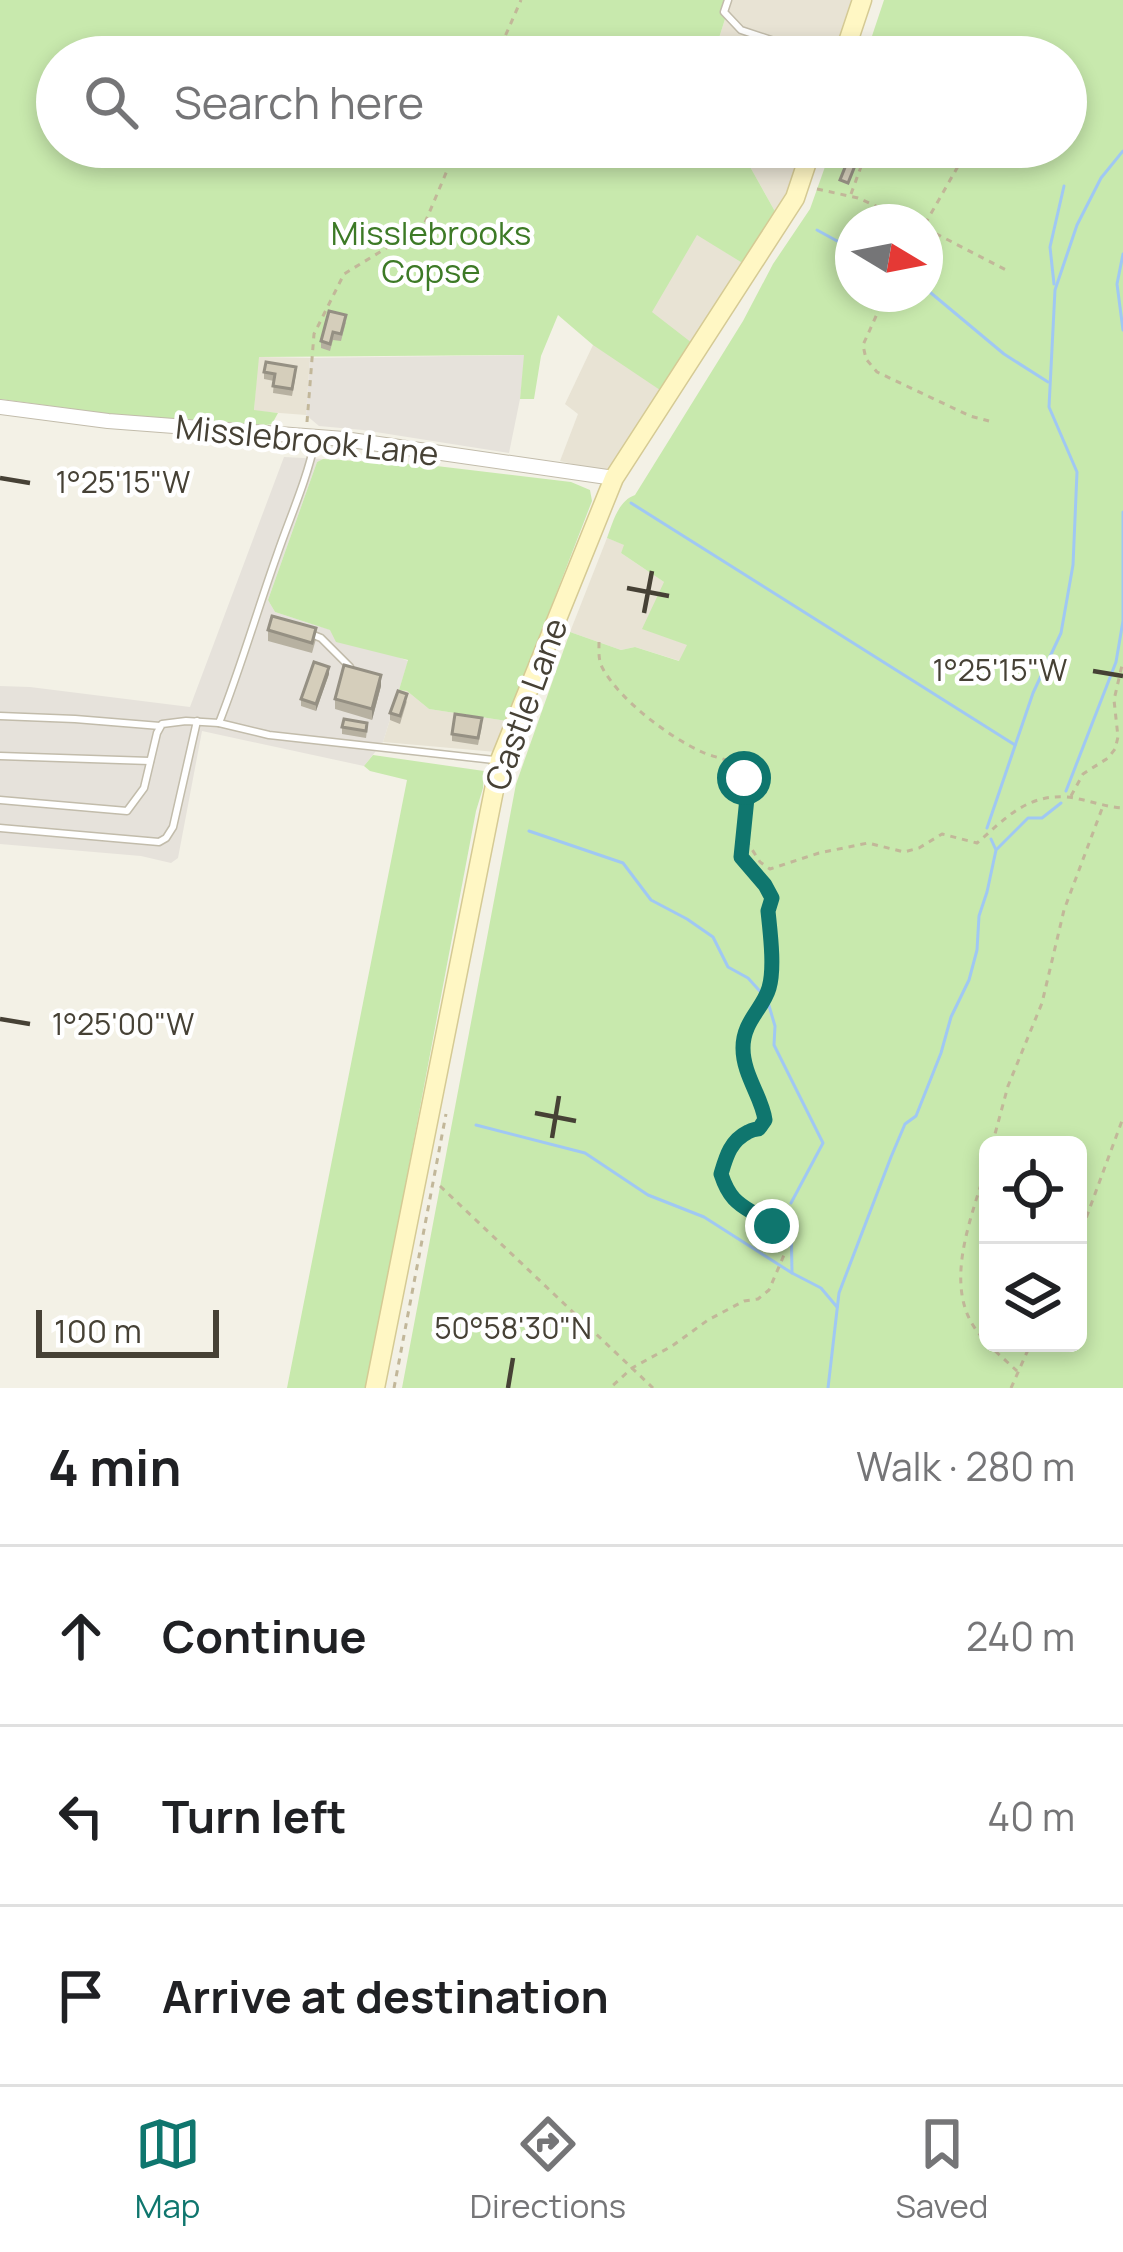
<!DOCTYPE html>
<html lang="en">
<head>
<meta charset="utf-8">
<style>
  :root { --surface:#fff; --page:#f6f6f6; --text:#202124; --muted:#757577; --line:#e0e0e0; --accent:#0f766e }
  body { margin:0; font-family:Manrope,sans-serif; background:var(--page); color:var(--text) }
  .controls { position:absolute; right:36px; bottom:36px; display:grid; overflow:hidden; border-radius:18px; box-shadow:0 6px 18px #0003 }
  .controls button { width:108px; height:108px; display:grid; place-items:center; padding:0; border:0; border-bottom:3px solid var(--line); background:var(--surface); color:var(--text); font:60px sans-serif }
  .compass { position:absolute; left:835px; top:204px; width:108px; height:108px; border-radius:50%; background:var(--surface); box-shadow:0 6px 18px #0003; rotate:100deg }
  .scale { position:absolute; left:36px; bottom:30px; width:183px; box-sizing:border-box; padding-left:12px; border:6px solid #464135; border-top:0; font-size:33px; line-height:42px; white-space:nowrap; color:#464135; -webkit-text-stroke:9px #fff; paint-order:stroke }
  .stop { position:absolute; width:36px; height:36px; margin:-27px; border:9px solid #0f766e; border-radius:50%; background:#fff }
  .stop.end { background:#0f766e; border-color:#fff; box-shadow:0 3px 12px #0008 }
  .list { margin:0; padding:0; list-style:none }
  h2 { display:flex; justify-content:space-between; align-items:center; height:156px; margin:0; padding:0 48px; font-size:51px }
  h2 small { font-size:39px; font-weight:400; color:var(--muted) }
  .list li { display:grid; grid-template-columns:78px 1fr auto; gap:36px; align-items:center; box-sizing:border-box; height:180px; padding:0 48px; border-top:3px solid var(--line) }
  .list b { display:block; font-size:45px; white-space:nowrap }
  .list em { font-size:39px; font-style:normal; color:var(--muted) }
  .icon { flex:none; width:66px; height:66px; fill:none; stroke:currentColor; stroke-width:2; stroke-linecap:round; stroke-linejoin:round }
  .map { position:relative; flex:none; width:1123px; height:1388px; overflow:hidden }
  .search { position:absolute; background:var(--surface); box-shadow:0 6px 18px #0003; left:36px; right:36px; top:36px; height:132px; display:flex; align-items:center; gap:30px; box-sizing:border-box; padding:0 42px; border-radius:66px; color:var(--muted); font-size:45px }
  .sheet { height:696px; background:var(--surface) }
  nav { display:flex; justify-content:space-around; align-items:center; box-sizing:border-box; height:168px; border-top:3px solid var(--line); background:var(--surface); font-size:33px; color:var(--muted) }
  nav a { display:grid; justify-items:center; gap:6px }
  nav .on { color:var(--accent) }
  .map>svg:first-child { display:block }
  .residential { fill:#e8e3d4 }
  .industrial { fill:#e6e2db }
  .green { fill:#c8e9ad; fill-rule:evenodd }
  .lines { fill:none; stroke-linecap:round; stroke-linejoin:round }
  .stream { stroke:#a0c8f3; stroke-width:3 }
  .lane-casing { stroke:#c2bcab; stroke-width:9 }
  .street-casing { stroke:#c2bcab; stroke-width:16 }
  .secondary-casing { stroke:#d5ca94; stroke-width:21 }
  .path { stroke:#c2b799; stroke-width:3; stroke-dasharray:6 6; stroke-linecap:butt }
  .lane { stroke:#fff; stroke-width:6 }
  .street { stroke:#fff; stroke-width:14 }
  .secondary { stroke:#fff7c4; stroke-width:18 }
  .wall { fill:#b7b1a1 }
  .shaded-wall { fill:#959083 }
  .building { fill:#d5cebb; stroke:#959083; stroke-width:3 }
  .route { stroke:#0f766e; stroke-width:15 }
  .ticks { fill:none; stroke:#464135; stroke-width:4.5 }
  .labels { text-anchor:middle; stroke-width:9; stroke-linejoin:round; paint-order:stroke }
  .park-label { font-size:33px; fill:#3d7a26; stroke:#fff }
  .street-label { font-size:33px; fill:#464135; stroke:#fff }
  .ticks-label { font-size:30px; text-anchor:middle; fill:#464135; stroke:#fff; stroke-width:9; stroke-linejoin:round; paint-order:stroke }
</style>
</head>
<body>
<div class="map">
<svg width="1123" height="1388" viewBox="0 0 1123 1388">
  <rect width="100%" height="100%" fill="#f3f1e6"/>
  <!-- residential -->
  <g class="residential">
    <polygon points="731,0 853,0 835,57 713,57"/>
    <polygon points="739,147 805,147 777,215"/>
    <polygon points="697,234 744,264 735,279 647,409 614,467 601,471 560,461 578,414 565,404 593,345 651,312"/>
    <polygon points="258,357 310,358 306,415 254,411"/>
    <polygon points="607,538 625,545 621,553 664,582 688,645 680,661 635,647 621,650 570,632"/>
    <polygon points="399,690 407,691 429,709 507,721 496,752 383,742"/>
  </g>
  <!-- industrial -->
  <g class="industrial">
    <polygon points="525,355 520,399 509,453 363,430 319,426 306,415 310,358"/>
    <polygon points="284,457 323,459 317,462 268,600 275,612 331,630 408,661 383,742 364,766 202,731 178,858 171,863 141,856 0,844 0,686 30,687 190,707"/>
  </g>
  <!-- green -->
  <g class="green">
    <polygon points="0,0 731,0 713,57 57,57 57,147 739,147 777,215 744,264 697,235 652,312 692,343 660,390 593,345 558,315 541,356 534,399 520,399 524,355 259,357 254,410 278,413 272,424 266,425 117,415 0,399"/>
    <path d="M884 0H1123V1388H402L516 784 570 632 621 650 635 647 679 661 687 645 642 629 664 582 621 553 624 545 607 538C613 522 618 501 635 495L743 321 773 264 810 209 832 147H1066V57H865ZM853 222H925V294H853ZM988 1145H1078V1343H988Z"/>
    <polygon points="323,459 428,465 571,482 590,490 592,501 507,721 429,709 407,691 399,690 408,660 336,642 330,630 275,612 268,600 317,462"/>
    <polygon points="373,755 484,771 483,788 476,811 367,1388 287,1388 407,780 370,771 364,766"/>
  </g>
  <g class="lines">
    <!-- stream -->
    <g class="stream">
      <polyline points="817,230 837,241 853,244"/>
      <polyline points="1123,254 1117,284 1123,330"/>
      <polyline points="1054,284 1050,247 1064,186"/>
      <polyline points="925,288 1004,354 1048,382"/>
      <polyline points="631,503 1015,745"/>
      <polyline points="1066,791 1116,662 1123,621 1123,512"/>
      <polyline points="987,828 1033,693 1061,633 1073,565 1077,472 1049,407 1055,290 1077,225 1101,178 1123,151"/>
      <polyline points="529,831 623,863 651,900 687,919 713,937 728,967 748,978 767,999 775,1026 774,1045 823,1143 791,1203"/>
      <polyline points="997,849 1028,818 1042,818 1061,803"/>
      <polyline points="476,1125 585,1153 648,1195 704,1217 792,1273"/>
      <polyline points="791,1218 792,1273 821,1288 837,1307"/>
      <polyline points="828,1388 839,1293 891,1157 905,1124 916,1116 941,1053 951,1017 969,980 977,950 979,916 987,892 996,850 991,839"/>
    </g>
    <!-- lane casing -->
    <g class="lane-casing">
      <g id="lane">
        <polyline points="728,0 724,12 741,30 822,57"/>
        <polyline points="311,634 321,638 350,667"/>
        <polyline points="0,716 75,719 160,726"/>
        <polyline points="219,723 269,735 494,760"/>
        <polyline points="0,756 150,761"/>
        <path d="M0 800 127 811 144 788 157 733 162 724 186 721 219 723C241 667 257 611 277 555 290 517 307 480 315 441"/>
        <polyline points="0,828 159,842 166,838 173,827 197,721"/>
      </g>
    </g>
    <!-- street casing -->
    <g class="street-casing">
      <polyline id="street" points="0,407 108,421 344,439 614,478"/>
    </g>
    <!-- secondary casing -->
    <g class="secondary-casing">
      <g id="secondary">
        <polyline points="843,57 862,0"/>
        <polyline points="375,1388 500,760 614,478 795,198 812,147"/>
      </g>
    </g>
    <!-- path -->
    <g class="path">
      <polyline points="496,57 521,0"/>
      <polyline points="817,189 858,198 911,222"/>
      <polyline points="851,194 862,164"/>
      <polyline points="925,224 969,147"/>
      <polyline points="925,228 1010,272"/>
      <polyline points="886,294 863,345 866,359 877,372 970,416 989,421"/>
      <polyline points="307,422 314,334 344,274 424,225 457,147"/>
      <path d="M599 642C599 652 598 660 603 669 621 701 669 737 702 752 717 759 734 758 742 774 753 798 745 832 741 858L765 885 772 899 768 911C770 931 774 968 769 988 763 1009 742 1023 743 1048 743 1075 762 1096 765 1121 754 1135 764 1125 748 1132 730 1141 726 1157 721 1175 736 1217 752 1200 772 1226 778 1233 781 1246 784 1255L769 1290 758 1299 744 1301 708 1320 672 1346 632 1368 610 1388"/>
      <polyline points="1071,796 1083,774 1108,758 1115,749 1118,737 1114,700 1123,661"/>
      <path d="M746 840 760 862 770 869 819 853 868 843 904 852 919 848 942 834 977 843C1005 819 1026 794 1067 797 1086 799 1104 807 1123 808"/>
      <polyline points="992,1145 1008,1086 1042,1003 1064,910 1103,806"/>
      <path d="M988 1161C975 1209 945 1274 971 1322 982 1341 1001 1356 1017 1371"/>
      <polyline points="440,1186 653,1388"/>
      <polyline points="1078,1240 1123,1118"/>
      <polyline points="394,1388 446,1114"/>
      <polyline points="1011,1388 1031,1343"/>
    </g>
    <!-- lane -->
    <use href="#lane" class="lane"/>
    <!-- street -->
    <use href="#street" class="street"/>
    <!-- secondary -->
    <use href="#secondary" class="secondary"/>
  </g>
  <!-- wall -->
  <g class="wall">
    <polygon points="346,322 341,341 333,340 330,351 321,348 321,341"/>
    <polygon points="264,372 296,374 292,396 273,393 274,381 264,379"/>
    <polygon points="268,630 316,639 312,653 268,641"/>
    <polygon points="329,674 316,711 301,706 301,699"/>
    <polygon points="381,686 372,720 335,709 335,699"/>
    <polygon points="407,701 400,724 390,720 390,713"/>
    <polygon points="482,726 478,745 452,741 452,734"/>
    <polygon points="342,727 367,730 366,738 342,734"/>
  </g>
  <!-- shaded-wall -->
  <g class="shaded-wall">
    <polygon points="329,667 329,674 316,711 316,704"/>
    <polygon points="381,675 381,686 372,720 372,709"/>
  </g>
  <!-- building -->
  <g class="building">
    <polygon points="848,160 856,163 848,183 840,180"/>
    <polygon points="329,311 346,315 341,334 333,332 330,344 321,341"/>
    <polygon points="266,362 296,367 292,389 273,386 275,374 264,372"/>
    <polygon points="272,616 316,628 312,643 268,630"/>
    <polygon points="314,662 329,667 316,704 301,699"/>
    <polygon points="344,665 381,675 372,709 335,699"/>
    <polygon points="398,691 407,694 400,716 390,713"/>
    <polygon points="455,714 482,718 478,738 452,734"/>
    <polygon points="344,719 367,723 366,731 342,727"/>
  </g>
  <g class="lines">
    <!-- route -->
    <path class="route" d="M744 778 747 798 741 857 765 885 772 898 768 911C770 931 775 968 769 988 763 1009 743 1021 743 1048 743 1075 762 1097 765 1120 754 1135 764 1125 748 1132 730 1141 726 1157 721 1174 732 1208 746 1205 772 1226"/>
  </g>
  <!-- ticks -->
  <path class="ticks" d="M0 478 30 483M627 588 669 596M644 613 652 571M1093 671 1123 676M0 1019 30 1024M535 1113 576 1121M552 1138 559 1096M508 1388 513 1358"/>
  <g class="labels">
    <!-- park labels -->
    <g class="park-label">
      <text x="431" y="245">Misslebrooks<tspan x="431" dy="38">Copse</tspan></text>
    </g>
    <!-- street labels -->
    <g class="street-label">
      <text transform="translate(307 440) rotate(6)" y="12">Misslebrook Lane</text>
      <text transform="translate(526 704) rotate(-70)" y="12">Castle Lane</text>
    </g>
  </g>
  <g class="ticks-label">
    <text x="123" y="493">1°25'15"W</text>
    <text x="1000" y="681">1°25'15"W</text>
    <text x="123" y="1035">1°25'00"W</text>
    <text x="513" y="1339">50°58'30"N</text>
  </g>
</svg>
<div class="controls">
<button><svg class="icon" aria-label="locate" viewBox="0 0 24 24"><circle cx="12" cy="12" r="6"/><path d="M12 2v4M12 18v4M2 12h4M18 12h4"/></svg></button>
<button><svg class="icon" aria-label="layers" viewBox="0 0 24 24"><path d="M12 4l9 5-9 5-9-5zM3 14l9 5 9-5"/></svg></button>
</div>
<svg class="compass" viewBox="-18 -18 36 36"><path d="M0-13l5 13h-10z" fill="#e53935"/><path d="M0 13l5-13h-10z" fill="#757577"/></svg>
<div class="scale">100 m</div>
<div class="stop" style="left:744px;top:778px"></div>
<div class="stop end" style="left:772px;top:1226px"></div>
<div class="search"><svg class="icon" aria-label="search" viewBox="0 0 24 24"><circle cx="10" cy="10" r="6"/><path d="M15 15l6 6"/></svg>Search here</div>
</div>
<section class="sheet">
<h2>4 min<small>Walk · 280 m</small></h2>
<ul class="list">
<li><svg class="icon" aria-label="ahead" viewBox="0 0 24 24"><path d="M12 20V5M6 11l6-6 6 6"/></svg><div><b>Continue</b></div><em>240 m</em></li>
<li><svg class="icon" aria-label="left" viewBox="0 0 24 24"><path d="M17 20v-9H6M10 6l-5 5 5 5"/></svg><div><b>Turn left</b></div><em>40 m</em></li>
<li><svg class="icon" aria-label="arrive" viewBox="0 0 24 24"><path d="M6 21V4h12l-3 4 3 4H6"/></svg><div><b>Arrive at destination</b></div></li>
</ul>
</section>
<nav>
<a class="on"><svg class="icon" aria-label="map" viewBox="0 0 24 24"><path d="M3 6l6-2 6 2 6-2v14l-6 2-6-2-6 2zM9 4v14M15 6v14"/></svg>Map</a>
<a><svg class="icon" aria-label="directions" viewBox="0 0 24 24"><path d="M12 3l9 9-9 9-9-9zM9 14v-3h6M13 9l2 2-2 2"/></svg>Directions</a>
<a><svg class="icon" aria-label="saved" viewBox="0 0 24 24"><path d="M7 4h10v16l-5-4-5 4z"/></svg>Saved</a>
</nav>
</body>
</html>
